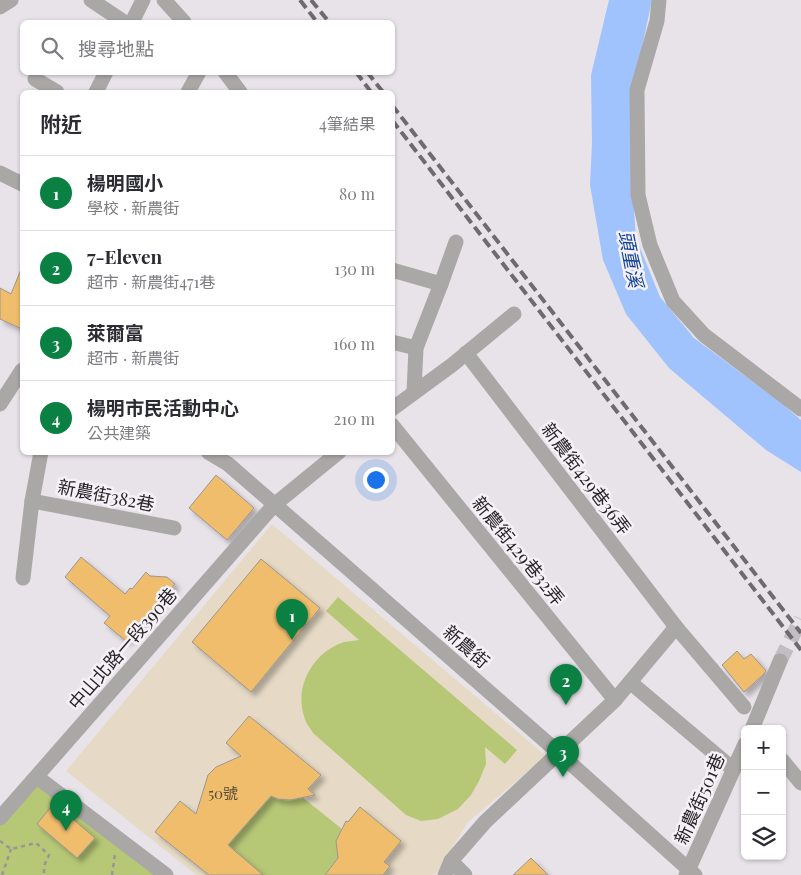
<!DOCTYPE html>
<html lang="zh-TW">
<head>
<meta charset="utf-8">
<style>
  :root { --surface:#fff; --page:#f7f7f7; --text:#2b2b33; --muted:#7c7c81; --line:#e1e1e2; --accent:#0b8043 }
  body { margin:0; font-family:"Playfair Display","Noto Sans TC",serif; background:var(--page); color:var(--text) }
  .controls { position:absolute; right:15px; bottom:15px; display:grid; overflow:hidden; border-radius:8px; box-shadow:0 1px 4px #0004 }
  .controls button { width:45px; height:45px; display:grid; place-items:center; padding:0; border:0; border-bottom:1px solid var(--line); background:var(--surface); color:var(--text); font:25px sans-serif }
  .you { position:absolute; left:375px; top:479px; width:18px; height:18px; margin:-12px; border:4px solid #fff; border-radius:50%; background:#1a73e8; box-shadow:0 0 0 8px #1a73e833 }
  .badge { display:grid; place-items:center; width:32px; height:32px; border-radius:50%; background:var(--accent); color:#fff; font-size:16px; font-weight:700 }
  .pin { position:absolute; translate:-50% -41px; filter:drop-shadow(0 1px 2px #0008) }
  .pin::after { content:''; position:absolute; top:26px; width:18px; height:15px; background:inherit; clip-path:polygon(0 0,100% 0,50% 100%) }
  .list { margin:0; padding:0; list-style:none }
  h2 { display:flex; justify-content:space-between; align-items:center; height:65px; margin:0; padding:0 20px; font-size:21px }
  h2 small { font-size:16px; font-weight:400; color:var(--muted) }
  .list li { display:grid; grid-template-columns:32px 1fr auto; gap:15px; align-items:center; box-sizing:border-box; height:75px; padding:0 20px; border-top:1px solid var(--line) }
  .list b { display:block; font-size:19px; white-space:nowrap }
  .list p { margin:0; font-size:16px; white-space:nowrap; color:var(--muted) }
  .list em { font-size:16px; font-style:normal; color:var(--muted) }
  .icon { flex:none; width:28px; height:28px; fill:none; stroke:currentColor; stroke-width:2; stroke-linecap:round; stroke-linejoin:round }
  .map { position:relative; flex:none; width:801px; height:875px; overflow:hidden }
  .search { position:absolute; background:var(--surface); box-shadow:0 1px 4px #0004; left:20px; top:20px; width:375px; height:55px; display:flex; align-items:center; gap:12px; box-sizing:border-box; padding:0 18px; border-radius:8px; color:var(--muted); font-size:19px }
  .panel { position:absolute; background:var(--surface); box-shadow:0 1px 4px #0004; left:20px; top:90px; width:375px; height:365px; border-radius:8px }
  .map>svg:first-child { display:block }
  .education { fill:#e6dac6 }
  .green { fill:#b6c776 }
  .water { fill:#a0c3fd }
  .building { fill:#f0bd6d; stroke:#9a9691; filter:url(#shadow) }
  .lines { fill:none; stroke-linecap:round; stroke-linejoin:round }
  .minor-tunnel { stroke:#c1bdc2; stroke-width:15; stroke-dasharray:15 8; stroke-linecap:butt }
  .path { stroke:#989499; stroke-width:2.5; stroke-dasharray:4 4; stroke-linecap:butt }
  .minor { stroke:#aaa8a6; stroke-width:15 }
  .rail { stroke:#6e6b6e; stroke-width:4; stroke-dasharray:10 5; stroke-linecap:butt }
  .labels { text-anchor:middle; stroke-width:5; stroke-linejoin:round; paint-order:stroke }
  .number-label { font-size:15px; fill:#594b38 }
  .street-label { font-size:18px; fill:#272527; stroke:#f6f1f6 }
  .water-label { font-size:19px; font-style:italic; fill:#114394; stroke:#f6f1f6 }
</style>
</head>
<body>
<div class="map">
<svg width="801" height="875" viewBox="0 0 801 875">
  <defs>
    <filter id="shadow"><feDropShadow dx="4.5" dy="4.5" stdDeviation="2.5" flood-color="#0004"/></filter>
  </defs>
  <rect width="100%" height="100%" fill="#e8e3e9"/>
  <!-- education -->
  <polygon class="education" points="272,524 546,756 468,822 435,875 196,875 66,771"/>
  <!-- green -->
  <g class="green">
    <path d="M338 597 517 750 505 764 485 747 486 764 479 781 471 795 458 809 438 819 421 821 406 815 313 733C310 728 305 722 304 716 294 685 314 652 344 642 349 641 355 641 359 640L326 611Z"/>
    <polygon points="37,777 166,875 0,875 0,819"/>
    <path d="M271 796C282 800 290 799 302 797L342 829 336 841 338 858 325 875H263L228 845Z"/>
  </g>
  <!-- water -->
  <polygon class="water" points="609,0 652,0 641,52 633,197 636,238 660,297 694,338 779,401 801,420 801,472 766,450 669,368 626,314 603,260 590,185 592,143 591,75"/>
  <!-- building -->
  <g class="building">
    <polygon points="22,267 22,329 0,319 0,288 11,294"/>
    <polygon points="216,475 254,508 227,540 189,508"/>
    <polygon points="81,557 125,594 130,588 132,589 146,572 150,576 167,577 175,584 126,641 104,623 110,616 65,577"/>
    <polygon points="261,559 320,608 251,692 192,642"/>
    <polygon points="737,651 744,659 751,654 766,671 764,674 744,692 722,665"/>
    <polygon points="249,716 321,775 308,789 315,795 290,800 278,799 271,796 228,845 263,875 209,875 155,832 180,801 196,814 208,775 216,767 241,756 226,743"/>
    <polygon points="54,803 95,838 77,858 37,824"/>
    <polygon points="360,807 401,841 384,862 390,866 383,875 325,875 338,858 336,841 346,821 348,822"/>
    <polygon points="531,858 548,875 513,875"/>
  </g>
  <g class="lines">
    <!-- minor-tunnel -->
    <polyline class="minor-tunnel" points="780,661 801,619"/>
    <!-- path -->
    <g class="path">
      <polyline points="0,841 11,849 36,843 49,855 44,866 44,875"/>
      <polyline points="2,875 11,849"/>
      <polyline points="112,875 115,854"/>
    </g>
    <!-- minor -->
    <g class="minor">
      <polyline points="91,0 124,22"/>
      <polyline points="164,0 184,22"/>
      <polyline points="659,0 657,21 637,90 638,195 650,245 673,301 704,335 801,409"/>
      <polyline points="0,7 11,0"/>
      <polyline points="132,22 143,0"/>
      <polyline points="225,72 240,92"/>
      <polyline points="35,79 57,92"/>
      <polyline points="96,92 106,72"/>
      <polyline points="188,92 199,72"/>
      <polyline points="0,173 22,184"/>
      <polyline points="392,270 441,284"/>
      <polyline points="392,342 416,348"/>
      <polyline points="466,353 676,627 744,707"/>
      <polyline points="414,392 416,348 441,284 456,242"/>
      <polyline points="0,404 22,370"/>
      <polyline points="392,409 452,365 514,314"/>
      <polyline points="392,425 615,700"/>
      <polyline points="208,452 228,464 327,550 559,753 695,875"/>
      <polyline points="32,501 174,528"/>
      <polyline points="23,578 32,501 41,452"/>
      <polyline points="630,682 733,769"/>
      <polyline points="752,729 780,661"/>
      <polyline points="782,760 801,783"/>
      <polyline points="37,777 166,875"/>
      <polyline points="0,818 274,505 339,452"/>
      <polyline points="451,861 465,875"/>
      <polyline points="445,875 451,861 485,822 615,700 676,627"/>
      <polyline points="686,875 745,744"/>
    </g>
    <!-- rail -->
    <g class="rail">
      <polyline points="300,0 317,22"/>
      <polyline points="311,0 329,22"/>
      <polyline points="356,72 371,92"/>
      <polyline points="367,72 383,92"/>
      <polyline points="392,105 801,633"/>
      <polyline points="392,120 801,650"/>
    </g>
  </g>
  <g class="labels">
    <!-- number labels -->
    <g class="number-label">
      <text x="223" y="799">50號</text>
    </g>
    <!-- street labels -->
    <g class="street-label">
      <text transform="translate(586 479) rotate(53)" y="6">新農街429巷36弄</text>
      <text transform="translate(106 496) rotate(11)" y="6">新農街382巷</text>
      <text transform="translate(518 551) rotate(51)" y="6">新農街429巷32弄</text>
      <text transform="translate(466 647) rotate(41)" y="6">新農街</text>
      <text transform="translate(123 649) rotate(-49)" y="6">中山北路一段390巷</text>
      <text transform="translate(700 799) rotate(-66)" y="6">新農街501巷</text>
    </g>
    <!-- water labels -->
    <g class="water-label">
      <text transform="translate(631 259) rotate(79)" y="7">頭重溪</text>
    </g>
  </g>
</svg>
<div class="controls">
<button>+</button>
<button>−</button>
<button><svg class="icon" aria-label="layers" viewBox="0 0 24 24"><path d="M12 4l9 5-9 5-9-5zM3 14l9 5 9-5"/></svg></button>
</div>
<div class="you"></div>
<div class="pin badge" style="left:292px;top:640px">1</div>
<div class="pin badge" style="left:566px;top:705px">2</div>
<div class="pin badge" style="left:563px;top:777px">3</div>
<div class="pin badge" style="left:66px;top:831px">4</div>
<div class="search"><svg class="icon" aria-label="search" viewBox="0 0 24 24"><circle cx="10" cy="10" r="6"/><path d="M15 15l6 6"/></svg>搜尋地點</div>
<section class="panel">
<h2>附近<small>4筆結果</small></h2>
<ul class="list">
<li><span class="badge">1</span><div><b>楊明國小</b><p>學校 · 新農街</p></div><em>80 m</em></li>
<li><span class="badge">2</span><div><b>7-Eleven</b><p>超市 · 新農街471巷</p></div><em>130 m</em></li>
<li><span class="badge">3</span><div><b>萊爾富</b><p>超市 · 新農街</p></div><em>160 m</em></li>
<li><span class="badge">4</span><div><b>楊明市民活動中心</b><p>公共建築</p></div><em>210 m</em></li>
</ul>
</section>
</div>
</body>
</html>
